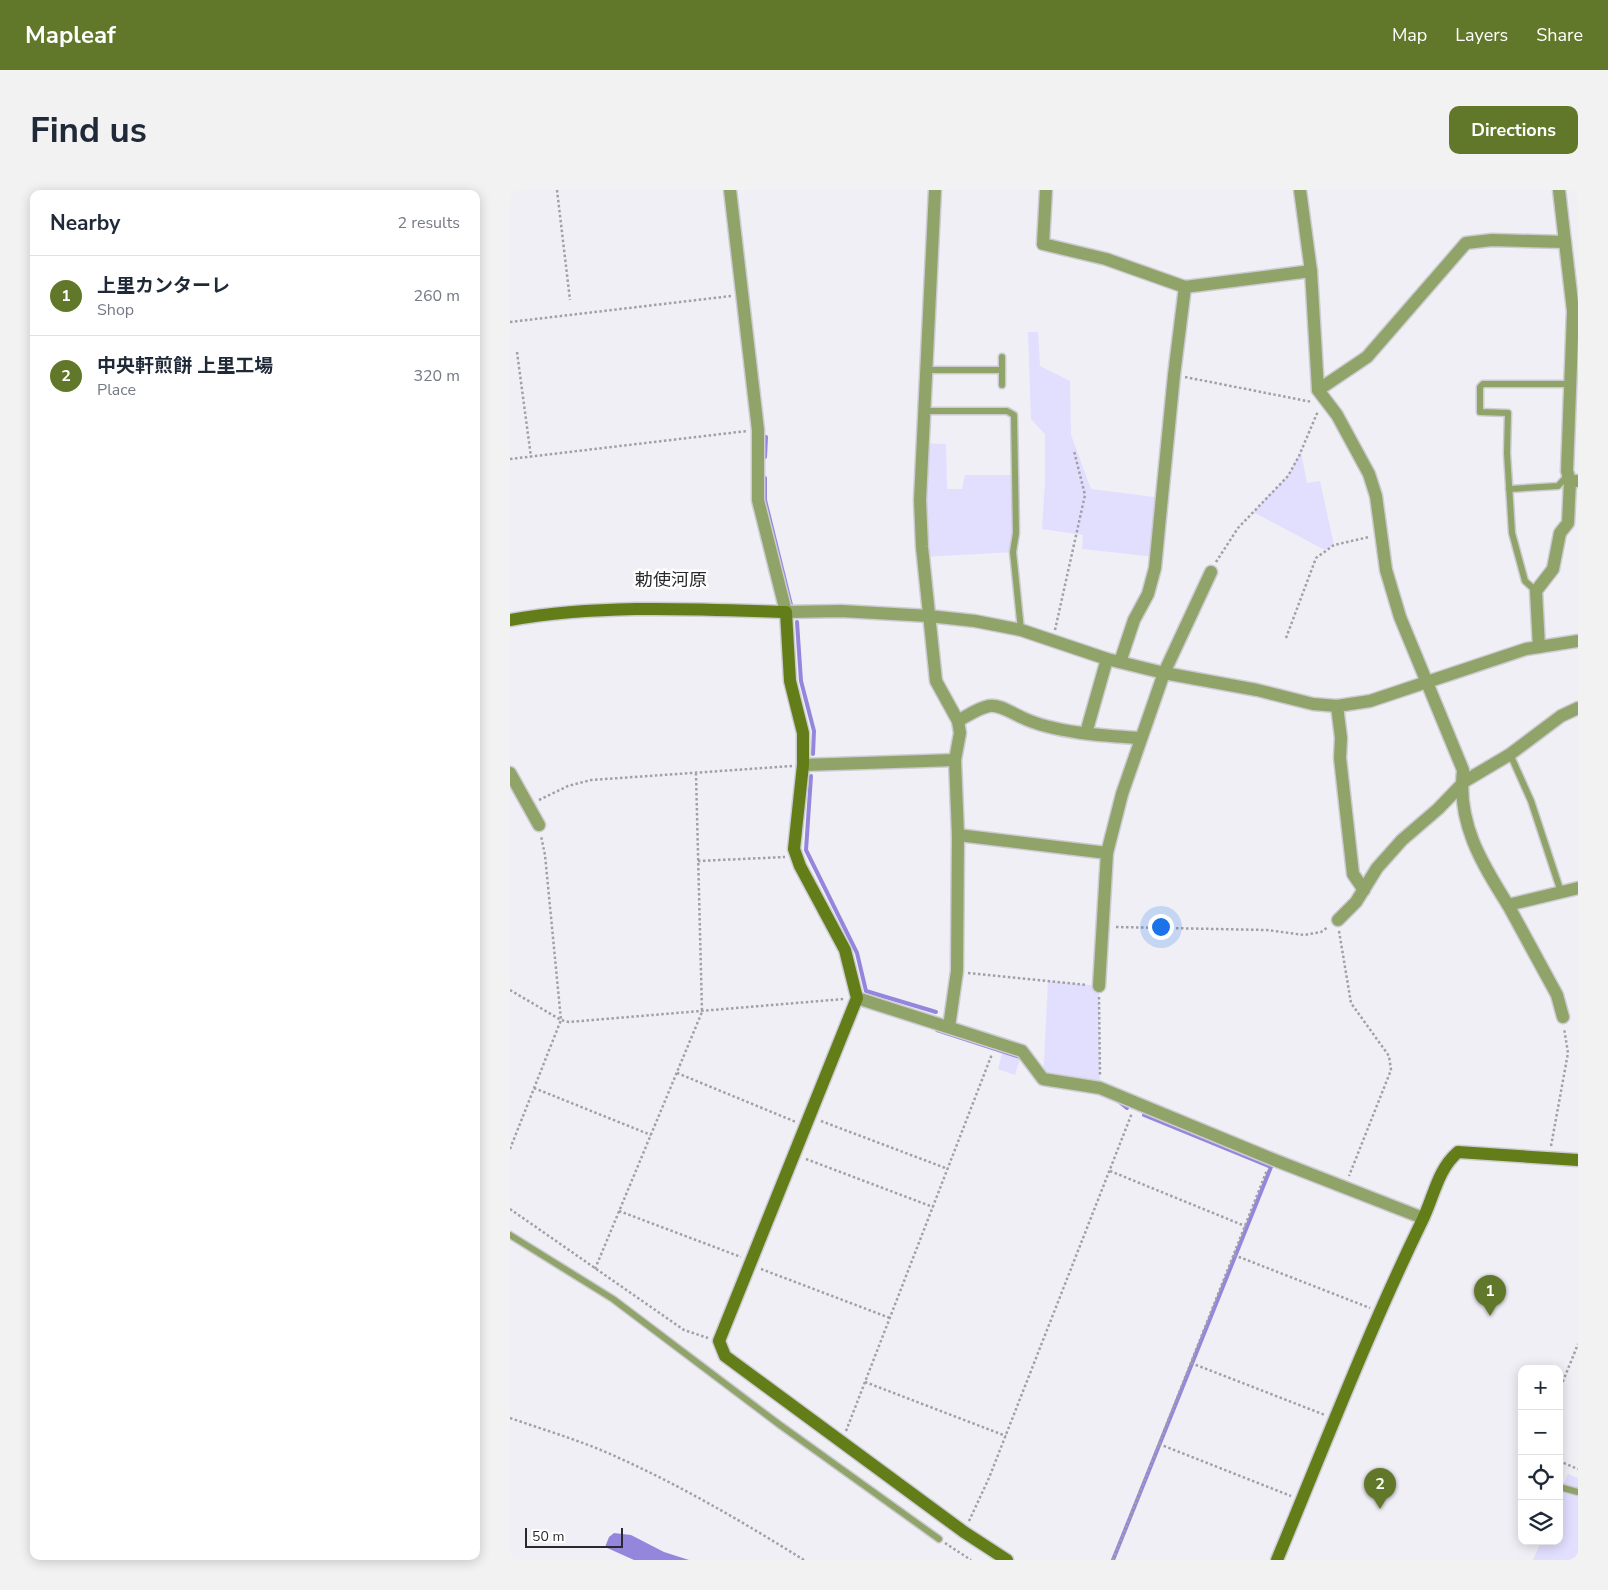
<!DOCTYPE html>
<html lang="en">
<head>
<meta charset="utf-8">
<style>
  :root { --surface:#fff; --page:#f2f2f3; --text:#1f2937; --muted:#747a83; --line:#e0e1e3; --accent:#61782a }
  body { margin:0; font-family:"Nunito Sans","Noto Sans JP",sans-serif; background:var(--page); color:var(--text) }
  .controls { position:absolute; right:15px; bottom:15px; display:grid; overflow:hidden; border-radius:10px; box-shadow:0 2px 12px #0003 }
  .controls button { width:45px; height:45px; display:grid; place-items:center; padding:0; border:0; border-bottom:1px solid var(--line); background:var(--surface); color:var(--text); font:25px sans-serif }
  .scale { position:absolute; left:15px; bottom:12px; width:98px; box-sizing:border-box; padding-left:5px; border:2px solid #2a2a2d; border-top:0; font-size:14px; line-height:18px; white-space:nowrap; color:#2a2a2d; -webkit-text-stroke:4px #fff; paint-order:stroke }
  .you { position:absolute; left:650px; top:736px; width:18px; height:18px; margin:-12px; border:4px solid #fff; border-radius:50%; background:#1a73e8; box-shadow:0 0 0 8px #1a73e833 }
  .badge { display:grid; place-items:center; width:32px; height:32px; border-radius:50%; background:var(--accent); color:#fff; font-size:16px; font-weight:700 }
  .pin { position:absolute; translate:-50% -41px; filter:drop-shadow(0 1px 2px #0008) }
  .pin::after { content:''; position:absolute; top:26px; width:18px; height:15px; background:inherit; clip-path:polygon(0 0,100% 0,50% 100%) }
  .list { margin:0; padding:0; list-style:none }
  h2 { display:flex; justify-content:space-between; align-items:center; height:65px; margin:0; padding:0 20px; font-size:21px }
  h2 small { font-size:16px; font-weight:400; color:var(--muted) }
  .list li { display:grid; grid-template-columns:32px 1fr auto; gap:15px; align-items:center; box-sizing:border-box; height:80px; padding:0 20px; border-top:1px solid var(--line) }
  .list b { display:block; font-size:19px; white-space:nowrap }
  .list p { margin:0; font-size:16px; white-space:nowrap; color:var(--muted) }
  .list em { font-size:16px; font-style:normal; color:var(--muted) }
  .icon { flex:none; width:28px; height:28px; fill:none; stroke:currentColor; stroke-width:2; stroke-linecap:round; stroke-linejoin:round }
  .map { position:relative; flex:none; width:1068px; height:1370px; overflow:hidden; border-radius:10px }
  header { display:flex; align-items:center; gap:30px; box-sizing:border-box; height:70px; padding:0 25px; background:var(--accent); color:#fff }
  header strong { font-size:24px }
  nav { display:flex; gap:28px; margin-inline-start:auto; font-size:18px }
  .intro { display:flex; align-items:center; justify-content:space-between; box-sizing:border-box; height:120px; padding:0 30px }
  h1 { margin:0; font-size:35px }
  .button { padding:12px 22px; border-radius:10px; background:var(--accent); color:#fff; font-size:18px; font-weight:700 }
  main { display:flex; gap:30px; padding:0 30px }
  aside { flex:1; background:var(--surface); border-radius:10px; box-shadow:0 2px 12px #0003 }
  .map>svg:first-child { display:block }
  .green { fill:#e2defe }
  .water { fill:#9586dd }
  .lines { fill:none; stroke-linecap:round; stroke-linejoin:round }
  .stream { stroke:#9586dd; stroke-width:4 }
  .lane-casing { stroke:#ccccd2; stroke-width:9 }
  .street-casing { stroke:#ccccd2; stroke-width:15 }
  .secondary-casing { stroke:#ccccd2; stroke-width:15 }
  .path { stroke:#a0a0a5; stroke-width:2.5; stroke-dasharray:2.5 2.5; stroke-linecap:butt }
  .lane { stroke:#90a46a; stroke-width:6 }
  .street { stroke:#90a46a; stroke-width:12 }
  .secondary { stroke:#637e19; stroke-width:12 }
  .labels { text-anchor:middle; stroke-width:5; stroke-linejoin:round; paint-order:stroke }
  .quarter-label { font-size:18px; fill:#2a2a2d; stroke:#fff }
</style>
</head>
<body>
<header>
<strong>Mapleaf</strong>
<nav><a>Map</a><a>Layers</a><a>Share</a></nav>
</header>
<div class="intro"><h1>Find us</h1><a class="button">Directions</a></div>
<main>
<aside>
<h2>Nearby<small>2 results</small></h2>
<ul class="list">
<li><span class="badge">1</span><div><b>上里カンターレ</b><p>Shop</p></div><em>260 m</em></li>
<li><span class="badge">2</span><div><b>中央軒煎餅 上里工場</b><p>Place</p></div><em>320 m</em></li>
</ul>
</aside>
<div class="map">
<svg width="1068" height="1370" viewBox="0 0 1068 1370">
  <rect width="100%" height="100%" fill="#f0eff6"/>
  <!-- green -->
  <g class="green">
    <polygon points="518,142 528,142 530,176 560,191 561,245 581,299 652,308 646,367 572,359 573,345 532,339 535,292 535,244 521,229"/>
    <polygon points="412,253 436,254 437,299 452,299 455,285 504,285 503,362 413,367"/>
    <polygon points="791,262 797,293 810,291 824,355 815,360 743,322 778,286"/>
    <polygon points="538,791 589,796 590,898 533,889"/>
    <polygon points="493,860 511,866 505,885 488,879"/>
    <polygon points="1058,1284 1068,1288 1068,1370 1023,1370 1031,1351 1049,1351 1049,1305"/>
  </g>
  <!-- water -->
  <polygon class="water" points="104,1343 121,1345 154,1362 179,1370 124,1370 95,1357 99,1347"/>
  <g class="lines">
    <!-- stream -->
    <g class="stream">
      <polyline points="255,267 256,247"/>
      <polyline points="255,288 255,310 281,415"/>
      <polyline points="287,432 291,491 304,541 303,564"/>
      <polyline points="301,586 296,660 347,763 356,801 426,822"/>
      <polyline points="427,840 513,868"/>
      <polyline points="607,910 617,918"/>
      <polyline points="603,1370 761,977 634,925"/>
    </g>
    <!-- lane casing -->
    <g class="lane-casing">
      <g id="lane">
        <polyline points="492,167 492,195"/>
        <polyline points="416,180 492,180"/>
        <polyline points="414,221 497,221 504,225 506,343 503,362 511,440"/>
        <polyline points="999,299 1048,296 1058,285"/>
        <polyline points="1026,401 1015,391 1002,343 997,263 998,223 970,222 970,197 973,194 1060,194"/>
        <polyline points="1000,564 1021,611 1051,702"/>
        <polyline points="0,1045 103,1109 270,1235 429,1349"/>
        <polyline points="1053,1298 1068,1302"/>
      </g>
    </g>
    <!-- street casing -->
    <g class="street-casing">
      <g id="street">
        <polyline points="220,0 248,240 248,310 276,422 331,421 419,426 465,431 511,440 597,469 654,483 747,500 803,514 827,516 860,511 1016,459 1068,451"/>
        <polyline points="425,0 410,310 412,357 426,491 448,531 450,543 445,570 448,645 447,781 439,837"/>
        <polyline points="536,0 533,54 596,69 675,97 801,81"/>
        <path d="M790 0 801 81 808 200 827 225 859 284 866 306 876 380 890 427 953 580C947 633 971 672 998 715"/>
        <polyline points="1055,52 1063,121 1057,281 1060,291 1068,291"/>
        <polyline points="808,200 857,167 956,53 982,50 1055,52 1049,0"/>
        <polyline points="1029,457 1026,401 1043,379 1050,343 1058,333 1060,291"/>
        <polyline points="610,472 624,430 638,404 645,378 664,185 675,97"/>
        <polyline points="827,516 831,548 830,568 843,684 854,700"/>
        <path d="M448 531C457 526 468 518 479 516 489 514 502 523 511 527 543 543 596 546 631 548"/>
        <polyline points="576,543 597,469"/>
        <polyline points="293,575 445,570"/>
        <polyline points="0,583 29,635"/>
        <polyline points="448,645 597,663"/>
        <polyline points="828,730 846,712 867,678 892,650 928,619 955,591 999,565 1051,526 1068,518"/>
        <polyline points="589,796 597,663 612,604 654,483 701,382"/>
        <polyline points="347,808 512,861 533,889 590,898 762,969 913,1028"/>
        <polyline points="1053,827 1047,805 998,715 1068,698"/>
      </g>
    </g>
    <!-- secondary casing -->
    <g class="secondary-casing">
      <g id="secondary">
        <path d="M0 430C91 414 184 419 276 422L280 491 293 543V575L284 659 290 676 335 760 347 808 209 1151 215 1166 454 1342 497 1370"/>
        <path d="M767 1370C814 1257 858 1142 912 1031 924 1007 927 980 948 962L1068 970"/>
      </g>
    </g>
    <!-- path -->
    <g class="path">
      <polyline points="47,0 60,110"/>
      <polyline points="0,132 221,106"/>
      <polyline points="7,162 21,267"/>
      <polyline points="675,187 802,212"/>
      <polyline points="0,269 237,241"/>
      <polyline points="706,372 728,338 778,286 789,266 808,221"/>
      <polyline points="545,440 575,305 564,261"/>
      <polyline points="776,448 806,368 824,355 859,347"/>
      <polyline points="29,610 58,596 81,590 282,576"/>
      <polyline points="188,671 275,667"/>
      <polyline points="606,737 757,740 794,745 811,742 818,737"/>
      <polyline points="829,741 841,813 879,866 881,880 839,986"/>
      <polyline points="458,783 577,795"/>
      <polyline points="0,800 51,830 59,832 334,809"/>
      <polyline points="589,807 590,886"/>
      <polyline points="167,883 286,932"/>
      <polyline points="24,898 141,945"/>
      <polyline points="311,931 438,979"/>
      <polyline points="1041,956 1058,863 1054,838"/>
      <polyline points="0,959 51,830 35,665 31,646"/>
      <polyline points="296,969 423,1017"/>
      <polyline points="600,981 735,1036"/>
      <polyline points="0,1019 174,1140 198,1148"/>
      <polyline points="109,1021 231,1067"/>
      <polyline points="724,1065 860,1118"/>
      <polyline points="85,1079 192,822 186,584"/>
      <polyline points="251,1079 380,1128"/>
      <polyline points="681,1173 815,1225"/>
      <polyline points="355,1192 496,1246"/>
      <polyline points="1049,1201 1068,1154"/>
      <path d="M0 1228C29 1238 58 1247 86 1258 158 1288 228 1329 294 1370"/>
      <polyline points="336,1241 482,864"/>
      <polyline points="649,1254 781,1306"/>
      <polyline points="1049,1271 1068,1279"/>
      <polyline points="459,1331 479,1288 622,923"/>
      <polyline points="435,1353 461,1370"/>
      <polyline points="603,1370 757,980"/>
    </g>
    <!-- lane -->
    <use href="#lane" class="lane"/>
    <!-- street -->
    <use href="#street" class="street"/>
    <!-- secondary -->
    <use href="#secondary" class="secondary"/>
  </g>
  <g class="labels">
    <!-- quarter labels -->
    <g class="quarter-label">
      <text x="161" y="396">勅使河原</text>
    </g>
  </g>
</svg>
<div class="controls">
<button>+</button>
<button>−</button>
<button><svg class="icon" aria-label="locate" viewBox="0 0 24 24"><circle cx="12" cy="12" r="6"/><path d="M12 2v4M12 18v4M2 12h4M18 12h4"/></svg></button>
<button><svg class="icon" aria-label="layers" viewBox="0 0 24 24"><path d="M12 4l9 5-9 5-9-5zM3 14l9 5 9-5"/></svg></button>
</div>
<div class="scale">50 m</div>
<div class="you"></div>
<div class="pin badge" style="left:980px;top:1126px">1</div>
<div class="pin badge" style="left:870px;top:1319px">2</div>
</div>
</main>
</body>
</html>
